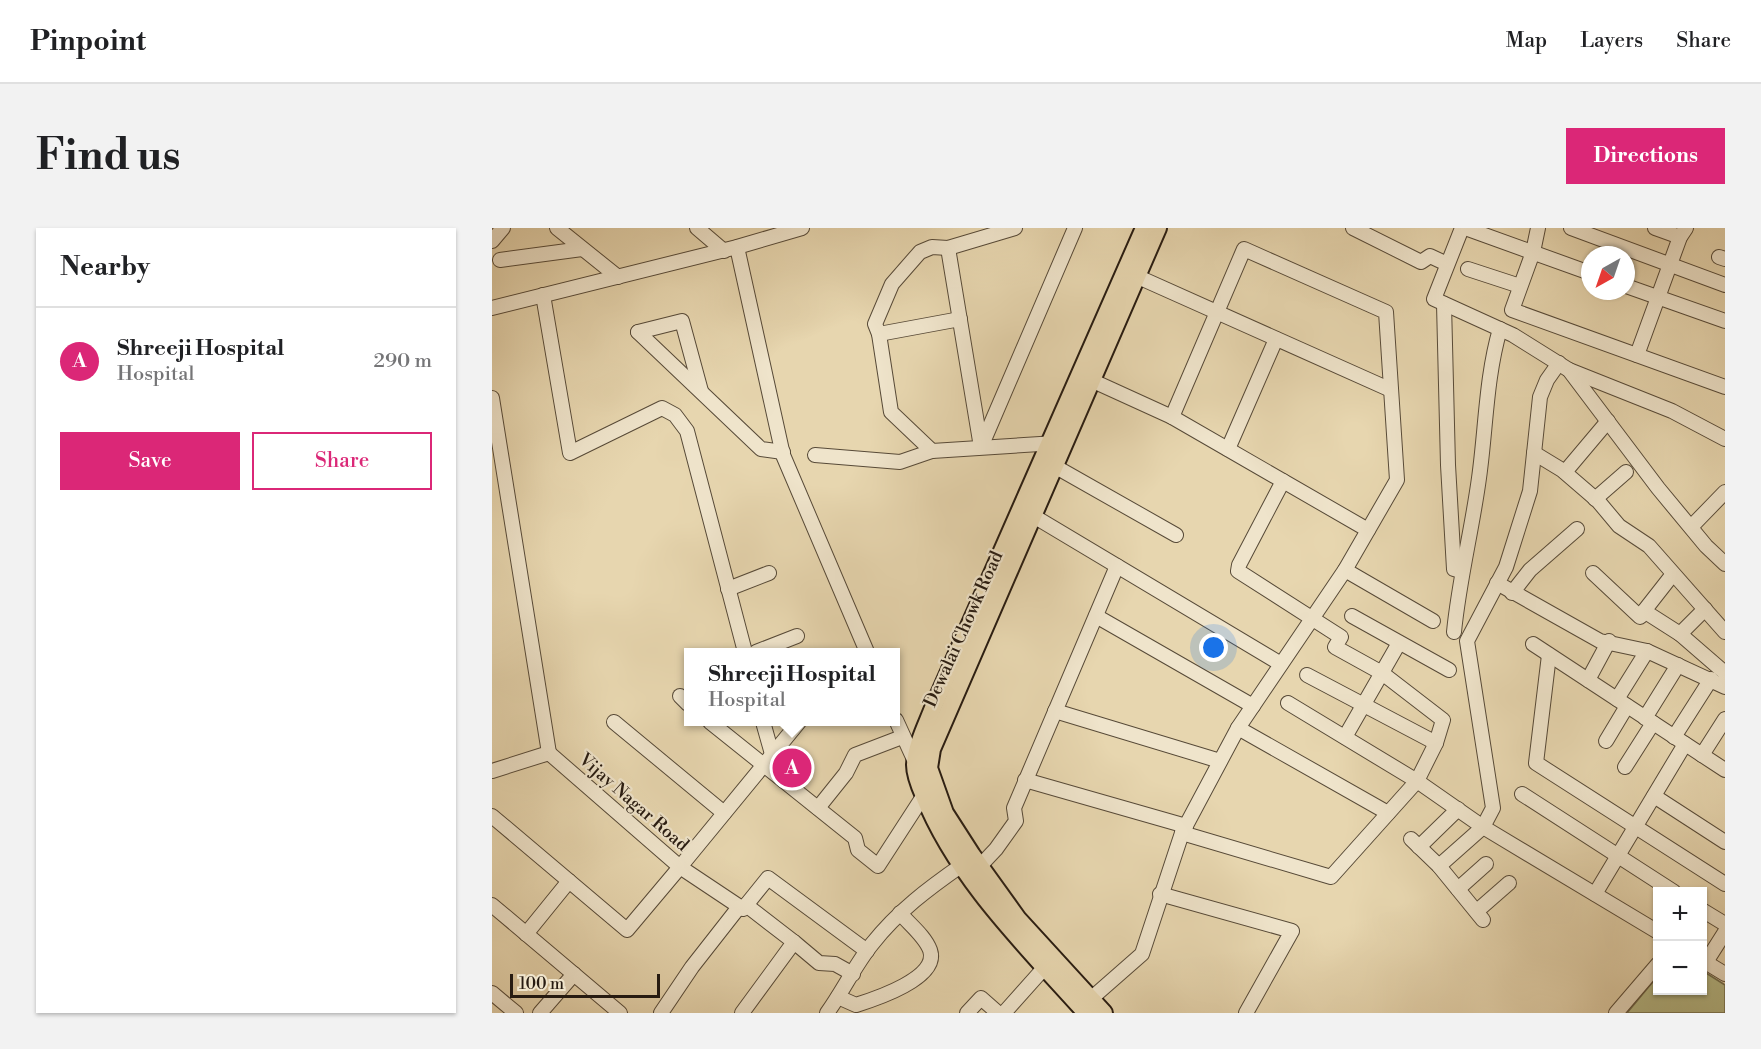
<!DOCTYPE html>
<html lang="en">
<head>
<meta charset="utf-8">
<style>
  :root { --surface:#fff; --page:#f2f2f2; --text:#202124; --muted:#757577; --line:#e0e0e0; --accent:#db2777 }
  body { margin:0; font-family:"Libre Bodoni",serif; background:var(--page); color:var(--text) }
  .controls { position:absolute; right:18px; bottom:18px; display:grid; overflow:hidden; border-radius:0px; box-shadow:0 2px 4px #0004 }
  .controls button { width:54px; height:54px; display:grid; place-items:center; padding:0; border:0; border-bottom:2px solid var(--line); background:var(--surface); color:var(--text); font:30px sans-serif }
  .compass { position:absolute; left:1089px; top:18px; width:54px; height:54px; border-radius:50%; background:var(--surface); box-shadow:0 2px 4px #0004; rotate:220deg }
  .scale { position:absolute; left:18px; bottom:15px; width:150px; box-sizing:border-box; padding-left:6px; border:3px solid #271b11; border-top:0; font-size:16px; line-height:21px; white-space:nowrap; color:#271b11; -webkit-text-stroke:4px #efe4cb; paint-order:stroke }
  .you { position:absolute; left:722px; top:420px; width:21px; height:21px; margin:-15px; border:4px solid #fff; border-radius:50%; background:#1a73e8; box-shadow:0 0 0 9px #1a73e833 }
  .badge { display:grid; place-items:center; width:39px; height:39px; border-radius:50%; background:var(--accent); color:#fff; font-size:20px; font-weight:700 }
  .pin { position:absolute; translate:-50% -50%; border:3px solid #fff; box-shadow:0 2px 6px #0006 }
  .popup { position:absolute; left:192px; top:420px; width:216px; height:78px; box-sizing:border-box; display:grid; place-content:center; border-radius:0px; background:var(--surface); filter:drop-shadow(0 2px 4px #0005); font-size:20px; white-space:nowrap; color:var(--muted) }
  .popup b { font-size:22px; color:var(--text) }
  .popup::after { content:''; position:absolute; left:50%; top:100%; margin-left:-12px; border:12px solid transparent; border-top-color:var(--surface) }
  .list { margin:0; padding:0; list-style:none }
  h2 { display:flex; justify-content:space-between; align-items:center; height:78px; margin:0; padding:0 24px; font-size:26px }
  h2 small { font-size:20px; font-weight:400; color:var(--muted) }
  .list li { display:grid; grid-template-columns:39px 1fr auto; gap:18px; align-items:center; box-sizing:border-box; height:108px; padding:0 24px; border-top:2px solid var(--line) }
  .list b { display:block; font-size:22px; white-space:nowrap }
  .list p { margin:0; font-size:20px; white-space:nowrap; color:var(--muted) }
  .list em { font-size:20px; font-style:normal; color:var(--muted) }
  .actions { display:flex; gap:12px; padding:18px 24px }
  .actions a { flex:1; padding:14px 0; border:2px solid var(--accent); border-radius:0px; text-align:center; font-size:21px; color:var(--accent) }
  .actions .main { background:var(--accent); color:#fff }
  .map { position:relative; flex:none; width:1233px; height:785px; overflow:hidden; border-radius:0px }
  header { display:flex; align-items:center; gap:36px; box-sizing:border-box; height:84px; padding:0 30px; background:var(--surface); border-bottom:2px solid var(--line) }
  header strong { font-size:28px }
  nav { display:flex; gap:33px; margin-inline-start:auto; font-size:21px }
  .intro { display:flex; align-items:center; justify-content:space-between; box-sizing:border-box; height:144px; padding:0 36px }
  h1 { margin:0; font-size:42px }
  .button { padding:15px 27px; border-radius:0px; background:var(--accent); color:#fff; font-size:21px; font-weight:700 }
  main { display:flex; gap:36px; padding:0 36px }
  aside { flex:1; background:var(--surface); border-radius:0px; box-shadow:0 2px 4px #0004 }
  .map>svg:first-child { display:block }
  .green { fill:#b7bd8a; stroke:#6f6c4e; stroke-width:1.5 }
  .lines { fill:none; stroke-linecap:round; stroke-linejoin:round }
  .minor-casing { stroke:#574a38; stroke-width:16 }
  .major-casing { stroke:#271b11; stroke-width:20 }
  .minor { stroke:#efe4cb; stroke-width:14 }
  .major { stroke:#e7d6af; stroke-width:16 }
  .labels { text-anchor:middle; stroke-width:4.5; stroke-linejoin:round; paint-order:stroke }
  .street-label { font-size:18px; fill:#271b11; stroke:#efe4cb }
</style>
</head>
<body>
<header>
<strong>Pinpoint</strong>
<nav><a>Map</a><a>Layers</a><a>Share</a></nav>
</header>
<div class="intro"><h1>Find us</h1><a class="button">Directions</a></div>
<main>
<aside>
<h2>Nearby<small></small></h2>
<ul class="list">
<li><span class="badge">A</span><div><b>Shreeji Hospital</b><p>Hospital</p></div><em>290 m</em></li>
</ul>
<div class="actions"><a class="main">Save</a><a>Share</a></div>
</aside>
<div class="map">
<svg width="1233" height="785" viewBox="0 0 1233 785">
  <rect width="100%" height="100%" fill="#e7d6af"/>
  <filter id="stains"><feTurbulence type="fractalNoise" baseFrequency=".00333" numOctaves="4"/><feColorMatrix values="0 0 0 0 .2 0 0 0 0 .09 0 0 0 0 .02 0 0 0 .5 -.17"/></filter>
  <radialGradient id="worn" r=".72"><stop offset=".6" stop-color="#630" stop-opacity="0"/><stop offset="1" stop-color="#630" stop-opacity=".3"/></radialGradient>
  <!-- green -->
  <polygon class="green" points="1211,743 1233,757 1233,785 1135,785 1165,749 1166,762 1210,762"/>
  <g class="lines">
    <!-- minor casing -->
    <g class="minor-casing">
      <g id="minor">
        <polyline points="65,0 126,49"/>
        <polyline points="205,0 232,23"/>
        <polyline points="861,0 929,34 938,28 955,36"/>
        <polyline points="970,0 942,71 1021,107 1077,142 1166,260 1214,318 1233,336"/>
        <polyline points="973,0 1098,45"/>
        <polyline points="1046,0 1041,24 1020,82 1233,159"/>
        <polyline points="1079,0 1233,57"/>
        <polyline points="1163,0 1188,9"/>
        <polyline points="0,13 11,0"/>
        <polyline points="245,19 291,227 375,424"/>
        <polyline points="456,20 489,219"/>
        <polyline points="1227,29 1233,31"/>
        <polyline points="8,32 90,21"/>
        <polyline points="976,41 1028,58"/>
        <polyline points="635,44 899,162"/>
        <polyline points="1134,58 1233,93"/>
        <polyline points="51,67 78,225 170,180 183,187 195,203 253,424"/>
        <polyline points="952,76 956,237 962,341 969,343"/>
        <polyline points="0,80 245,19 310,0"/>
        <polyline points="146,104 269,221 291,224"/>
        <polyline points="146,104 190,93 209,163"/>
        <polyline points="387,106 468,91"/>
        <polyline points="1145,127 1188,9 1194,0"/>
        <polyline points="1077,142 1180,183 1233,211"/>
        <polyline points="601,153 680,189 876,302"/>
        <polyline points="0,170 57,525"/>
        <polyline points="489,219 583,0"/>
        <polyline points="736,221 784,111"/>
        <polyline points="440,223 399,184 387,106 383,96 400,56 428,24 440,19 456,20 523,0"/>
        <polyline points="1042,225 1070,242 1106,273 1127,298 1157,318 1233,404"/>
        <polyline points="323,227 408,234 440,223 564,215"/>
        <polyline points="564,239 684,307"/>
        <polyline points="1073,244 1116,193"/>
        <polyline points="1103,271 1134,244"/>
        <polyline points="533,283 789,436"/>
        <polyline points="1199,299 1233,264"/>
        <polyline points="853,342 941,393"/>
        <polyline points="1101,345 1148,389 1152,383"/>
        <polyline points="1181,346 1152,383 1188,406"/>
        <polyline points="1005,355 1108,413 1155,423 1233,459"/>
        <polyline points="236,361 277,345"/>
        <polyline points="1020,365 1038,342 1085,301"/>
        <polyline points="1213,381 1188,406 1233,445"/>
        <polyline points="604,388 761,478"/>
        <polyline points="860,388 957,442"/>
        <path d="M962 404C967 352 980 302 987 250 994 200 994 149 1008 101"/>
        <polyline points="1041,416 1233,542"/>
        <polyline points="264,424 305,408"/>
        <polyline points="1057,427 1044,535 1233,656"/>
        <polyline points="815,447 944,515"/>
        <polyline points="1096,452 1117,413"/>
        <polyline points="188,468 196,476"/>
        <polyline points="1125,471 1155,423"/>
        <polyline points="796,475 925,553 991,599 1166,704"/>
        <polyline points="563,483 728,533"/>
        <polyline points="1153,490 1186,437"/>
        <polyline points="404,492 425,538"/>
        <polyline points="122,494 232,585"/>
        <polyline points="218,494 363,610 366,622 386,638 432,567"/>
        <polyline points="271,494 280,526"/>
        <polyline points="746,500 896,585"/>
        <polyline points="853,509 907,415"/>
        <polyline points="1182,509 1219,451"/>
        <polyline points="1114,513 1135,478"/>
        <polyline points="1210,527 1233,491"/>
        <polyline points="1133,539 1161,495"/>
        <polyline points="0,543 57,525 188,639 307,494"/>
        <polyline points="533,552 694,598"/>
        <polyline points="1030,566 1182,664"/>
        <polyline points="1162,568 1233,614"/>
        <polyline points="326,580 354,545 363,527 410,509"/>
        <polyline points="0,588 135,702 188,639 251,681 276,650 375,723"/>
        <polyline points="690,605 839,649 925,553 944,515 951,492 890,445 843,419 849,409 746,343 747,337 791,253"/>
        <polyline points="919,611 947,638 991,692"/>
        <polyline points="927,619 966,581"/>
        <polyline points="488,638 504,621 524,593 522,580 625,338"/>
        <polyline points="947,638 991,599 1001,580 975,413 1014,339 1038,263 1048,169 1055,152 1067,135"/>
        <polyline points="966,661 994,636"/>
        <polyline points="668,666 800,703 754,785"/>
        <polyline points="1103,666 1193,516"/>
        <polyline points="0,677 128,785"/>
        <polyline points="254,677 302,714"/>
        <polyline points="1210,682 1233,696"/>
        <polyline points="985,683 1017,655"/>
        <polyline points="34,706 77,653"/>
        <polyline points="1210,732 1233,746"/>
        <polyline points="1214,734 1233,704"/>
        <polyline points="0,765 24,785"/>
        <path d="M346 769 364 777C383 771 448 750 438 722 433 708 417 696 408 685"/>
        <polyline points="593,776 650,726 690,605 746,500 853,342 905,252 894,84 752,21 680,189"/>
        <polyline points="48,785 82,746"/>
        <polyline points="169,785 200,739 247,679"/>
        <polyline points="250,785 302,714 327,735 343,736 361,746"/>
        <path d="M335 785C351 763 363 737 380 716 406 683 437 660 470 637"/>
        <polyline points="475,785 489,770 506,785"/>
        <polyline points="512,785 553,739"/>
        <polyline points="1124,785 1166,736"/>
      </g>
    </g>
    <!-- major casing -->
    <g class="major-casing">
      <g id="major">
        <path d="M594 785C535 719 465 651 432 568 428 559 423 546 423 537 424 517 434 498 441 480L652 0"/>
        <polyline points="612,785 526,691 480,627 453,585 437,540 440,521 666,0"/>
      </g>
    </g>
    <!-- minor -->
    <use href="#minor" class="minor"/>
    <!-- major -->
    <use href="#major" class="major"/>
  </g>
  <g class="labels">
    <!-- street labels -->
    <g class="street-label">
      <text transform="translate(471 401) rotate(-66)" y="6">Dewalai Chowk Road</text>
      <text transform="translate(142 574) rotate(41)" y="6">Vijay Nagar Road</text>
    </g>
  </g>
  <rect width="100%" height="100%" filter="url(#stains)"/>
  <rect width="100%" height="100%" fill="url(#worn)"/>
</svg>
<div class="controls">
<button>+</button>
<button>−</button>
</div>
<svg class="compass" viewBox="-18 -18 36 36"><path d="M0-13l5 13h-10z" fill="#e53935"/><path d="M0 13l5-13h-10z" fill="#757577"/></svg>
<div class="scale">100 m</div>
<div class="you"></div>
<div class="pin badge" style="left:300px;top:540px">A</div>
<div class="popup"><b>Shreeji Hospital</b>Hospital</div>
</div>
</main>
</body>
</html>
